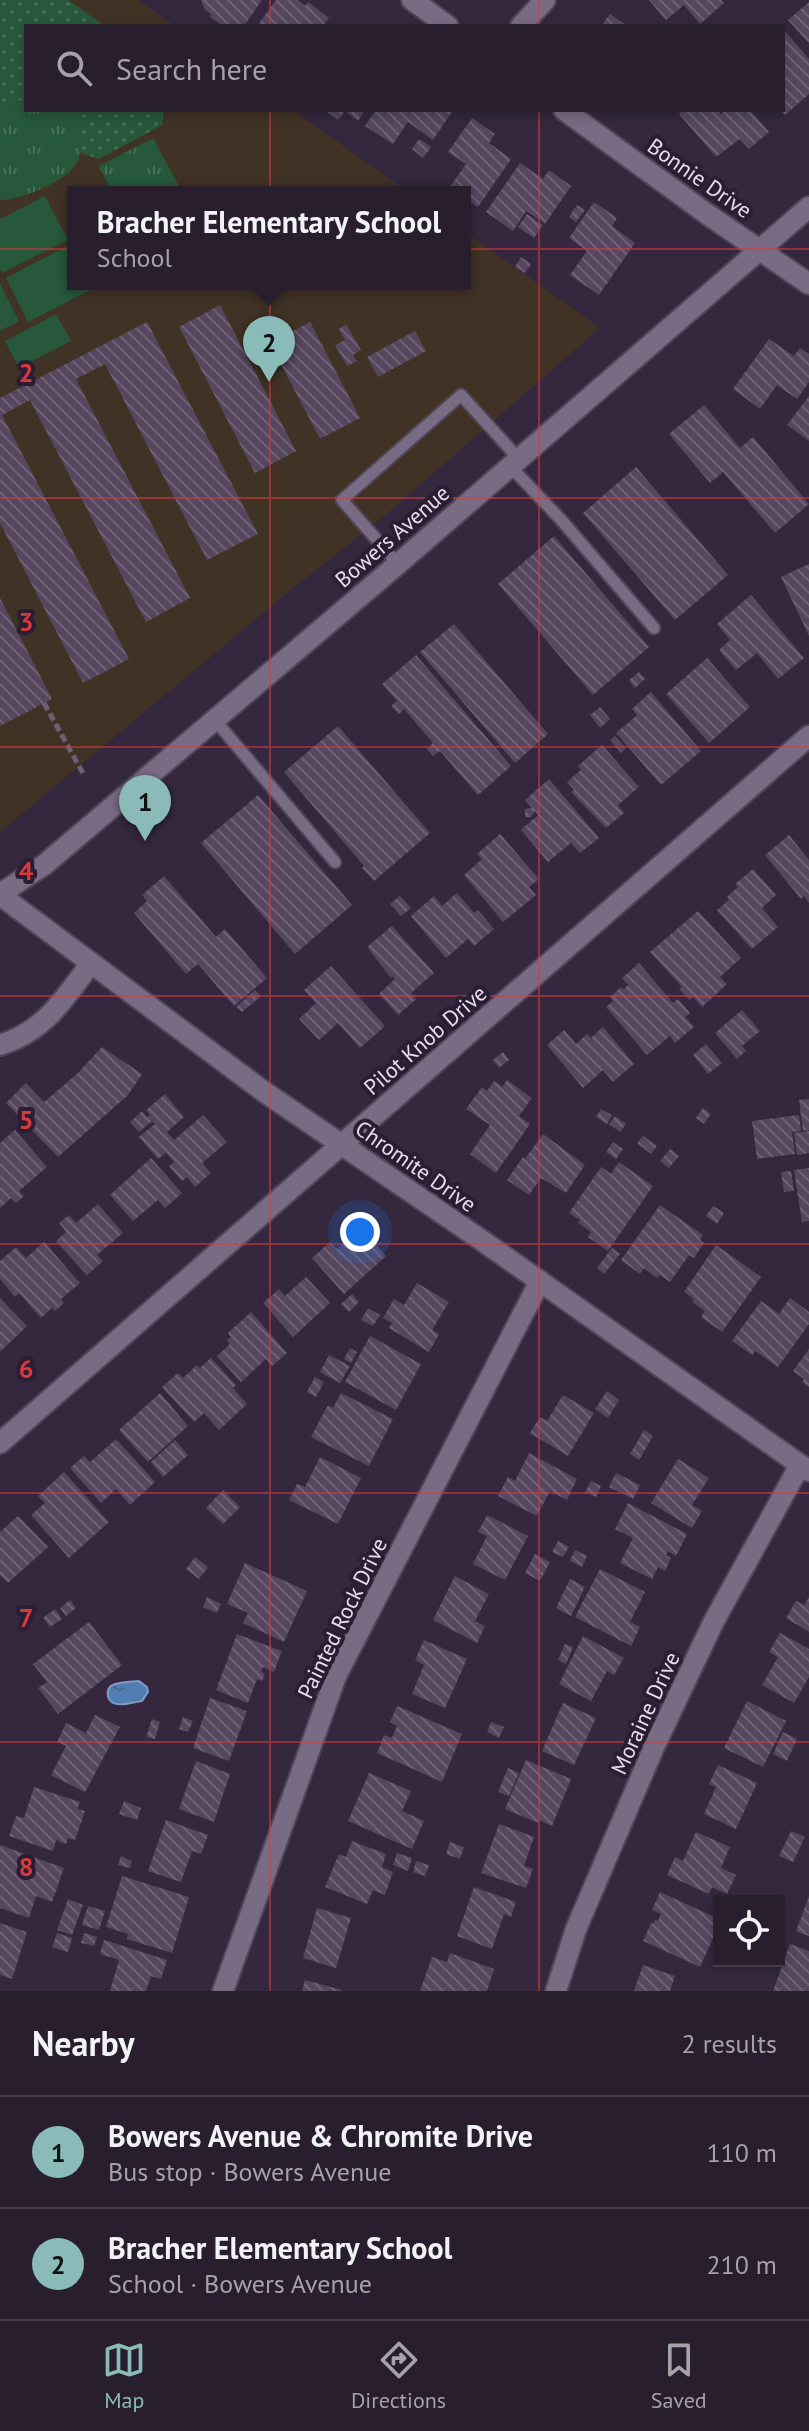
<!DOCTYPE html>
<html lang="en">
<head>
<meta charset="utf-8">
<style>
  :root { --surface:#281e2e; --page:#302736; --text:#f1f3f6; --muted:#a5a2aa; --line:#443c4a; --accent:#8bbbb9 }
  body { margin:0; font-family:"PT Sans",sans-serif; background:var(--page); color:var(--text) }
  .controls { position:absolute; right:24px; bottom:24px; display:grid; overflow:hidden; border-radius:0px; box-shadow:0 4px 12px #0003 }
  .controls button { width:72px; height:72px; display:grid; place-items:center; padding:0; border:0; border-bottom:2px solid var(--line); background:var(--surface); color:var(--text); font:40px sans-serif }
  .you { position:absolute; left:360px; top:1232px; width:28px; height:28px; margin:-20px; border:6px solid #fff; border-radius:50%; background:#1a73e8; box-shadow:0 0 0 12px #1a73e833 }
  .badge { display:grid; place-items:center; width:52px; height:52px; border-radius:50%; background:var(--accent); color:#111; font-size:26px; font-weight:700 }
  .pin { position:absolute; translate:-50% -66px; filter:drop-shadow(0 2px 4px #0008) }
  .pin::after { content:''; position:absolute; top:42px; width:28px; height:24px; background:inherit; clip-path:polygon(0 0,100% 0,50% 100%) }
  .popup { position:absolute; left:67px; top:186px; width:404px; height:104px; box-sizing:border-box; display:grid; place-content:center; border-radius:0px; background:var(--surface); filter:drop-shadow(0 2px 6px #0005); font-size:26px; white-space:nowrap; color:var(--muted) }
  .popup b { font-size:30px; color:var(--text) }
  .popup::after { content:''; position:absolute; left:50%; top:100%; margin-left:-16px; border:16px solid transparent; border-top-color:var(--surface) }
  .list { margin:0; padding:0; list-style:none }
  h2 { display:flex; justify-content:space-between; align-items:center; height:104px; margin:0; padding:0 32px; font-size:34px }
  h2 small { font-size:26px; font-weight:400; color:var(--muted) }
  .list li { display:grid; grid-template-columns:52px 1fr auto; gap:24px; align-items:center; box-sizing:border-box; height:112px; padding:0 32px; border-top:2px solid var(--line) }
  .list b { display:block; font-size:30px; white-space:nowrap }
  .list p { margin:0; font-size:26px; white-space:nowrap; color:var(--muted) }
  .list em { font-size:26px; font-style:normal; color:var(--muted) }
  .icon { flex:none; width:44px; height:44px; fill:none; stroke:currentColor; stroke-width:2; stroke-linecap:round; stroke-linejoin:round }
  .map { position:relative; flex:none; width:809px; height:1991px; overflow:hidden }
  .search { position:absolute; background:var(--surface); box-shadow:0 4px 12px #0003; left:24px; right:24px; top:24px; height:88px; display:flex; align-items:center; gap:20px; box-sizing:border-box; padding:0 28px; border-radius:0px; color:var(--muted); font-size:30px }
  .sheet { height:328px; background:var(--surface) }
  nav { display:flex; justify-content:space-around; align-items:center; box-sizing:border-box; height:112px; border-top:2px solid var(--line); background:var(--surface); font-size:22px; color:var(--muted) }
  nav a { display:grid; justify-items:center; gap:4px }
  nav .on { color:var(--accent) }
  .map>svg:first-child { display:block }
  .education { fill:#413226 }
  .grass { fill:url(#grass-dots) }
  .park { fill:url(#park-tufts) }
  .pitch { fill:#27583c }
  .water { fill:url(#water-ripples); stroke:#7e9bc6; stroke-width:2 }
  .building { fill:url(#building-back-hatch) }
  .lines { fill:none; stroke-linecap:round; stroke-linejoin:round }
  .service-casing { stroke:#514658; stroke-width:15 }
  .minor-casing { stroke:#514658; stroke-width:24 }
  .tertiary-casing { stroke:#514658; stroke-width:24 }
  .secondary-casing { stroke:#514658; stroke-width:24 }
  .path { stroke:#6b5f73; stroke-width:5; stroke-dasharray:8 4; stroke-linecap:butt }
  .service { stroke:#7a6b85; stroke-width:11 }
  .minor { stroke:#7a6b85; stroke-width:20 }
  .tertiary { stroke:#7a6b85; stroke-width:20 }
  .secondary { stroke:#7a6b85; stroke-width:20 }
  .grid { fill:none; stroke:#d83a3c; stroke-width:2; stroke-opacity:0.55 }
  .labels { text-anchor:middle; stroke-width:8; stroke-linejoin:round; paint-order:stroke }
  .street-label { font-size:22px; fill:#e6deec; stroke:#2b1e34 }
  .grid-label { font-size:26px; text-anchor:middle; font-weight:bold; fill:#d83a3c; stroke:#2b1e34; stroke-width:8; stroke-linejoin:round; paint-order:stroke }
</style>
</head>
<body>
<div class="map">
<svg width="809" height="1991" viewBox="0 0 809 1991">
  <defs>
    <pattern id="grass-dots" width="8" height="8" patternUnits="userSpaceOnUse" patternTransform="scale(2)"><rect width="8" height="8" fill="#27583c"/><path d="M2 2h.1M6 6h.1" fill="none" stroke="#467058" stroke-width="1.8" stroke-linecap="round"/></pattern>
    <pattern id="park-tufts" width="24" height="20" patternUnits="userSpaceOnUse" patternTransform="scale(2)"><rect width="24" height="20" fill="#27583c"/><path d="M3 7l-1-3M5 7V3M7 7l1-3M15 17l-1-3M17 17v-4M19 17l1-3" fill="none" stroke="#467058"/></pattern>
    <pattern id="water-ripples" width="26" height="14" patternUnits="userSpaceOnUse" patternTransform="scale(2)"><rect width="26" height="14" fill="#527eb6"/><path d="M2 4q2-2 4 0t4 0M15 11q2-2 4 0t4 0" fill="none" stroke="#4d668a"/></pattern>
    <pattern id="building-back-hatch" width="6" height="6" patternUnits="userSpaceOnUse" patternTransform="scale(2)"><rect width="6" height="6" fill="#56475f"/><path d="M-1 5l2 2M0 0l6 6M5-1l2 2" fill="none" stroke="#6e6176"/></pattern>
  </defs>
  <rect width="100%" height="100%" fill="#35283e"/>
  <!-- education -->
  <polygon class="education" points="0,0 138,0 175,26 26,26 26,110 293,110 408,192 73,192 73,284 465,284 465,232 600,328 382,518 297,585 0,832"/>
  <!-- grass -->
  <g class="grass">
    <polygon points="0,0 68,0 105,26 26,26 26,98 0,110"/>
    <path d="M68 110H164L162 125 99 159 81 153C82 135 82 122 68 110Z"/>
  </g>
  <!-- park -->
  <g class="park">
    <path d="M26 98V110H68C69 111 77 118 78 119 85 132 83 155 74 167 61 183 20 200 0 200V110Z"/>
    <polygon points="153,138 182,192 112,192 99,166"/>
  </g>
  <!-- pitch -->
  <g class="pitch">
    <polygon points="45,196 68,240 2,273 0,269 0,219"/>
    <polygon points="71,244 73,248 73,284 91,284 94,288 28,322 6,278"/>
    <polygon points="0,283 19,321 0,331"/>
    <polygon points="56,314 71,341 19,368 5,341"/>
  </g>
  <!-- water -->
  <path class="water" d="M139 1681 147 1687 148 1692 142 1701C132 1702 115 1709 109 1699 107 1695 107 1689 111 1686 117 1682 131 1682 139 1681Z"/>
  <!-- building -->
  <g class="building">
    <polygon points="201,0 262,0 244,26 223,26 210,17 211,14 205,10"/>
    <polygon points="276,0 298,0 305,6 308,2 329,18 323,26 257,26"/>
    <polygon points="649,0 721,0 724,3 700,24 684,5 666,20"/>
    <polygon points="809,2 809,43 788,20"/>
    <polygon points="610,14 627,26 601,26"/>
    <polygon points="783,29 809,59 809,94 785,115 781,110 783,110"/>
    <polygon points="325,110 365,110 358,121 345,111 338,120"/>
    <polygon points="376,110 453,110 433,140 408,122 393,144 365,126"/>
    <polygon points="683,110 718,110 721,114 725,110 750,110 769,132 749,149 740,139 716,157 679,114"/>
    <polygon points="472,118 495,134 489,143 511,159 478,207 465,199 465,192 455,192 449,188 466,164 448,152"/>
    <polygon points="419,139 431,147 423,158 412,149"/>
    <polygon points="520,163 543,179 549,170 571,186 545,224 526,211 513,231 486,212"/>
    <polygon points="594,202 617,218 612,226 635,243 599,295 570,275 587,251 569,238"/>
    <polygon points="577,205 585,210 576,222 569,217"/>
    <polygon points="527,214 543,225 534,238 518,227"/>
    <polygon points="521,257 531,264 525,273 515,267"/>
    <polygon points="220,305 296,451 255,473 179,327"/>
    <polygon points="147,322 258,534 207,560 105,364 76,379 190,598 146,622 30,400 2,415 129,659 83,683 0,523 0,398"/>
    <polygon points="310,322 360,418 320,439 270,343"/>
    <polygon points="346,324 361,350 353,355 357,361 347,366 335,345 345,340 339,329"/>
    <polygon points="415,331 426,351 378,377 367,357"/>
    <polygon points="769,339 794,356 800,348 809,354 809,382 797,399 777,385 760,409 733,389"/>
    <polygon points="809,396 809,441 787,425"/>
    <polygon points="704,405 740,448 753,437 809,504 775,533 723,472 710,483 669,434"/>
    <polygon points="636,467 728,575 675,620 583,513"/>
    <polygon points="554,536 649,647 593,695 498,584"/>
    <polygon points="809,564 809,636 781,577"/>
    <polygon points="751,595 804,658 778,679 757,653 736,670 719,650 730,640 717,624"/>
    <polygon points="0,598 52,699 0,726"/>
    <polygon points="454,624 548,734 515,763 420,652"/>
    <polygon points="416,655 511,766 478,795 440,751 433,756 427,749 433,743 404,709 399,714 391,706 397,701 382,684"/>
    <polygon points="707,658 750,707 709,743 666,694"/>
    <polygon points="639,672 645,679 635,688 629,680"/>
    <polygon points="651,692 701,751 661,785 616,733 637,715 632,709"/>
    <polygon points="600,707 610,719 600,728 590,715"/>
    <polygon points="338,726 430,833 374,881 362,868 364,866 284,772"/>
    <polygon points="615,736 626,748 621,753 610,740"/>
    <polygon points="602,745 639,787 618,805 624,813 606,828 571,792 574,790 567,782 581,770 578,766"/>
    <polygon points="549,779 599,838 580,853 571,843 548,862 521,830 538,815 535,811 531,817 525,817 525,809 532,808 525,800"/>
    <polygon points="258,795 352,905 295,954 201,843"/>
    <polygon points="500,834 539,879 529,887 536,895 503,922 464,875 482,859 477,854"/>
    <polygon points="789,835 809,860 809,903 804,896 801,899 765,855"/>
    <polygon points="753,869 776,895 762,908 778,927 752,949 717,910 729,900 727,897 738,887 735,884"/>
    <polygon points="164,876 216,937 225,929 267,978 234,1006 198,964 186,974 134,913 147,901 142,895"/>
    <polygon points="457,893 474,913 478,910 494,929 474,946 468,939 446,958 411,916 434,896 442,906"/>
    <polygon points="400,896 411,908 401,916 390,904"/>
    <polygon points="698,911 741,958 720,977 727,984 702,1007 693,997 690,1000 679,989 682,987 650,952"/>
    <polygon points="392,926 434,973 411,993 416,999 398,1015 379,994 395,979 393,976 391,978 367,947"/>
    <polygon points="639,963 673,1003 678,999 690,1013 685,1017 694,1027 675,1043 670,1036 647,1055 606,1007 613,1001 610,997 621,987 623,990 628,985 622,978"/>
    <polygon points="331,966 385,1026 360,1048 338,1023 319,1040 299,1019 316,1003 304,990"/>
    <polygon points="255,990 261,996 242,1012 236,1007"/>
    <polygon points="742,1010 760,1031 742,1046 746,1051 737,1059 715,1033"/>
    <polygon points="603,1027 634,1064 613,1082 603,1070 583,1088 547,1045 564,1030 576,1044 587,1034 591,1038"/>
    <polygon points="706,1044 722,1063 708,1074 693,1055"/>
    <polygon points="102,1047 142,1074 128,1095 58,1157 6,1103 26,1083 44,1102 77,1074"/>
    <polygon points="503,1052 509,1060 499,1068 493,1060"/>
    <polygon points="507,1080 532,1098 519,1116 530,1124 496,1173 470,1154 490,1125 466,1109 482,1087 487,1091 494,1081 502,1087"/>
    <polygon points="165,1094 184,1117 167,1132 174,1140 203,1115 227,1142 202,1163 211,1173 195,1187 187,1177 182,1181 169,1166 174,1162 166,1153 158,1159 139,1137 155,1124 152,1121 139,1132 130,1122 142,1111 147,1117 150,1115 146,1110"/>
    <polygon points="809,1099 809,1130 803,1131 799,1100"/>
    <polygon points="703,1108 711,1114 704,1124 696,1118"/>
    <polygon points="601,1109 612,1115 607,1124 596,1117"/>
    <polygon points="799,1115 801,1131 792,1132 795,1154 757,1159 752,1121"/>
    <polygon points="615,1116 626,1124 620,1132 609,1124"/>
    <polygon points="15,1130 47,1167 19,1191 24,1196 16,1203 11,1198 0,1208 0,1143"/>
    <polygon points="809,1131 809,1153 797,1155 794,1133"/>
    <polygon points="543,1134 585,1165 566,1193 541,1178 529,1195 507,1180 523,1157 525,1159"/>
    <polygon points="643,1136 657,1146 651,1154 637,1143"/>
    <polygon points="613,1142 623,1149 616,1159 606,1152"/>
    <polygon points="670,1149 679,1156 669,1168 660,1161"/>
    <polygon points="151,1158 182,1193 165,1208 158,1200 133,1221 110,1195"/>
    <polygon points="619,1162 653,1186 608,1251 588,1237 591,1232 578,1223 580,1220 569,1213 601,1167 611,1174"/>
    <polygon points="809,1168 809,1221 802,1222 794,1170"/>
    <polygon points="791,1171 794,1191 784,1192 781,1172"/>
    <polygon points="98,1204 123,1233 97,1255 103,1261 87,1275 56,1241 66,1232 59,1223 69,1215 76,1223"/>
    <polygon points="660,1205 703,1235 700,1240 704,1243 694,1258 689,1255 670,1282 660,1275 657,1278 644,1268 640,1274 621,1260"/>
    <polygon points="713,1206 724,1213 717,1224 706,1216"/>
    <polygon points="361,1227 386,1256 344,1294 312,1258 330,1242 337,1249"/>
    <polygon points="44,1242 80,1283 61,1299 64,1303 55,1311 52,1308 41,1318 19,1293 15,1297 0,1279 0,1261 16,1247 26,1258"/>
    <polygon points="716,1245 761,1277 722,1332 701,1317 705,1311 692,1302 694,1299 684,1292"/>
    <polygon points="612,1248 620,1254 604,1274 597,1268"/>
    <polygon points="306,1277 330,1303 293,1337 263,1303 279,1289 285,1296"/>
    <polygon points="417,1283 449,1302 432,1330 439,1334 429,1352 389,1328 392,1323 383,1318 394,1299 404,1305"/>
    <polygon points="352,1294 359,1302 349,1312 341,1304"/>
    <polygon points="0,1298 27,1326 0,1352"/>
    <polygon points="790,1298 809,1312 809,1324 778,1367 755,1351 752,1355 732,1341 761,1301 779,1314"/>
    <polygon points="368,1308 380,1315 373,1326 361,1320"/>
    <polygon points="251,1312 287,1353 272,1366 266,1359 241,1382 217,1356 230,1344 227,1340 231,1337 228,1333"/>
    <polygon points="370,1336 421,1364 396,1410 345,1382"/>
    <polygon points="350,1348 357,1352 351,1363 344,1359"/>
    <polygon points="809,1349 809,1387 802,1382 804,1379 793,1371"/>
    <polygon points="329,1355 350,1366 340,1383 320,1372"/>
    <polygon points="211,1358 236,1385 233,1388 247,1404 219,1430 204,1413 194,1422 162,1387 178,1373 183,1378 197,1365 200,1368"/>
    <polygon points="315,1377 324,1382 316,1397 307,1392"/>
    <polygon points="607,1391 619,1400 608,1418 595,1409"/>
    <polygon points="160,1393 188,1426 148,1462 119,1430"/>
    <polygon points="341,1393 393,1419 369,1466 311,1437 328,1405 333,1408"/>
    <polygon points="563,1395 594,1413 568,1456 530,1433 540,1417 547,1421"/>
    <polygon points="644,1430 653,1436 639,1460 630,1454"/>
    <polygon points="116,1439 155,1482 130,1505 116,1489 101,1503 70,1468 84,1456 90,1462"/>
    <polygon points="175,1440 188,1455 163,1477 151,1462"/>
    <polygon points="529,1453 577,1479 567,1500 550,1491 537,1516 498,1496 508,1477 515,1481"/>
    <polygon points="320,1457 361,1478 338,1524 289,1500 297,1484 305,1487"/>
    <polygon points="678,1459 709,1478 692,1505 702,1511 692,1528 651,1503"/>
    <polygon points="64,1472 109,1522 69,1558 31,1515 45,1503 38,1496"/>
    <polygon points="616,1473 640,1485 633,1499 609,1487"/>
    <polygon points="591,1481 601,1486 596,1497 585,1492"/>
    <polygon points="223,1490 240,1507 223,1524 206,1508"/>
    <polygon points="628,1503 687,1534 676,1556 668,1551 666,1555 671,1558 665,1571 658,1567 652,1579 620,1563 633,1538 615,1529"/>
    <polygon points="487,1515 528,1536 505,1580 473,1564 487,1536 478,1532"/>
    <polygon points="18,1516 48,1547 8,1583 0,1575 0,1532"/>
    <polygon points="558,1541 569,1547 563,1557 552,1552"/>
    <polygon points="575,1550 587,1556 582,1567 570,1561"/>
    <polygon points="535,1554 550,1562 540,1581 525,1573"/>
    <polygon points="195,1557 208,1567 199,1579 186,1569"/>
    <polygon points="245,1563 307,1591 284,1642 243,1623 248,1613 227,1604"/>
    <polygon points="600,1569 645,1592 630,1622 640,1627 631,1646 575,1617"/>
    <polygon points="455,1576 489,1594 475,1621 485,1626 477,1643 433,1620"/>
    <polygon points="570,1579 585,1587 571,1616 556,1608"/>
    <polygon points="207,1597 221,1604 217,1613 203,1607"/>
    <polygon points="809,1597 809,1632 786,1618 796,1601 804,1605"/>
    <polygon points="70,1600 76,1608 66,1616 60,1608"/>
    <polygon points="55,1609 62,1619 50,1627 43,1618"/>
    <polygon points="89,1622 122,1665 58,1714 38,1688 47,1682 33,1664"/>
    <polygon points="780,1633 809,1649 809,1677 794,1703 762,1685 778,1657 769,1652"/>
    <polygon points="237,1634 282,1651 274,1672 263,1667 261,1672 265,1674 262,1681 257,1679 248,1703 216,1690"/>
    <polygon points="583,1636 624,1658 614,1675 607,1671 591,1701 559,1684"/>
    <polygon points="424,1640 467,1659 445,1708 412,1694 424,1665 415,1660"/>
    <polygon points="565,1644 573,1647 566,1664 558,1660"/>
    <polygon points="210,1698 247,1711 229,1761 193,1748"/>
    <polygon points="747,1701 786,1721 763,1767 724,1748"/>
    <polygon points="563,1703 596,1718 574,1765 542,1751"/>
    <polygon points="397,1706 462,1734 442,1782 377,1753 384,1735 392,1738 397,1726 390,1722"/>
    <polygon points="95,1715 120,1727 85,1792 51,1775 66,1746 57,1742 66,1723 86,1733"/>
    <polygon points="183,1717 193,1721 188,1732 179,1729"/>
    <polygon points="152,1719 160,1722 155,1739 146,1737"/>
    <polygon points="491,1722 504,1727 499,1738 487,1732"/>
    <polygon points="783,1732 797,1739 787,1761 773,1754"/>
    <polygon points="526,1760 571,1779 552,1826 539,1820 538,1823 505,1809"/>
    <polygon points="196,1761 230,1774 214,1822 179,1809"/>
    <polygon points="718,1765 757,1783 736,1829 704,1814 716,1787 709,1784"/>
    <polygon points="508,1768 519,1773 509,1796 498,1792"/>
    <polygon points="369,1773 411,1791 402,1811 424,1821 412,1849 348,1821"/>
    <polygon points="34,1787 80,1802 77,1809 85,1811 75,1840 68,1838 66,1844 56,1840 53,1851 9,1836 16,1816 24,1818"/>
    <polygon points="124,1801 141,1808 137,1820 119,1814"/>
    <polygon points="166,1820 208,1835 201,1854 192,1851 181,1882 148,1871"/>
    <polygon points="499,1824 534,1837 524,1866 533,1869 526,1888 481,1873"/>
    <polygon points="791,1831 805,1837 793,1862 779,1856"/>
    <polygon points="696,1832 730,1847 721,1868 736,1875 727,1894 712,1887 709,1894 667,1875 675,1857 683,1861"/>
    <polygon points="352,1841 386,1854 382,1867 393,1872 385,1895 373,1890 367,1904 325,1887 339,1854 346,1857"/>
    <polygon points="450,1842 464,1847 460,1859 446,1854"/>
    <polygon points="0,1845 64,1868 52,1902 36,1896 29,1918 0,1908"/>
    <polygon points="397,1853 412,1858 408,1871 393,1865"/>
    <polygon points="121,1856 132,1861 130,1868 118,1865"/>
    <polygon points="416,1861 429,1865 425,1876 413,1872"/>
    <polygon points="122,1876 189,1897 172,1953 127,1939 128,1934 106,1927"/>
    <polygon points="474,1887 516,1902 511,1917 504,1914 492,1949 457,1936"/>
    <polygon points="660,1892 719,1919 719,1925 700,1967 643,1941 651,1923 653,1924 655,1920 658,1921 661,1914 652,1910"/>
    <polygon points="809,1896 809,1936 796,1931"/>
    <polygon points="68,1899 83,1905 72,1935 57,1930"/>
    <polygon points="88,1906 105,1911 99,1930 82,1925"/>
    <polygon points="317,1908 351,1918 336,1968 303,1958"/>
    <polygon points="0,1923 27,1932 12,1979 0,1975"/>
    <polygon points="57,1933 72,1938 68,1952 52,1947"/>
    <polygon points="84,1933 97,1937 94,1946 81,1943"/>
    <polygon points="104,1940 167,1960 161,1979 151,1976 146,1991 110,1991 119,1960 100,1954"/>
    <polygon points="790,1944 809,1951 809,1991 773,1991"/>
    <polygon points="450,1953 494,1969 487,1991 420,1991 432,1957 447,1962"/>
    <polygon points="643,1965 675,1976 670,1991 634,1991"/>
    <polygon points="305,1980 342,1990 342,1991 302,1991"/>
  </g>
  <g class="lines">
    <!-- service casing -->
    <g class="service-casing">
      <g id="service">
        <polyline points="510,466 563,522 654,628"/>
        <polyline points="398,564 342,500 461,395 519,459"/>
        <polyline points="214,719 335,862"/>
      </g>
    </g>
    <!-- minor casing -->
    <g class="minor-casing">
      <g id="minor">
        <polyline points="412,0 448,26"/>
        <polyline points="521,26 545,0"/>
        <polyline points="564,110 707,214 809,284"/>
        <path d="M0 1045C45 1031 64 999 91 963"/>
        <polyline points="0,1443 809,736"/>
        <polyline points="223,1991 336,1676 540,1281"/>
        <polyline points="556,1991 576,1929 654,1747 714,1621 800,1465"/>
      </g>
    </g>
    <!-- tertiary casing -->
    <g class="tertiary-casing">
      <polyline id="tertiary" points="0,895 263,1091 477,1237 809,1471"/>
    </g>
    <!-- secondary casing -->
    <g class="secondary-casing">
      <polyline id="secondary" points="0,894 44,865 398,564 809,207"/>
    </g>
    <!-- path -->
    <polyline class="path" points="44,703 84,775"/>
    <!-- service -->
    <use href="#service" class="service"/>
    <!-- minor -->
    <use href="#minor" class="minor"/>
    <!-- tertiary -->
    <use href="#tertiary" class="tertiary"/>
    <!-- secondary -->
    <use href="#secondary" class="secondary"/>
  </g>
  <!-- grid -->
  <path class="grid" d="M270 0V26M539 0V26M270 110V1991M539 110V1991M0 249H809M0 498H809M0 747H809M0 996H809M0 1244H809M0 1493H809M0 1742H809"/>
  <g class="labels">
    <!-- street labels -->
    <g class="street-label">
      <text transform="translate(700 178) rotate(35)" y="8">Bonnie Drive</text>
      <text transform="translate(392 536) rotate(-41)" y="8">Bowers Avenue</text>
      <text transform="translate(425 1040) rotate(-41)" y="8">Pilot Knob Drive</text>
      <text transform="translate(416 1166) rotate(35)" y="8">Chromite Drive</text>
      <text transform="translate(342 1618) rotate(-64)" y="8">Painted Rock Drive</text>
      <text transform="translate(645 1713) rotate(-65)" y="8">Moraine Drive</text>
    </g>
  </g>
  <g class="grid-label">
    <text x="26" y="382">2</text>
    <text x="26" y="631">3</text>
    <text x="26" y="880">4</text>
    <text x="26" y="1129">5</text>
    <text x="26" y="1378">6</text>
    <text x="26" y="1627">7</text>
    <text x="26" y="1876">8</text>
  </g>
</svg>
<div class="controls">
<button><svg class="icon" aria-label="locate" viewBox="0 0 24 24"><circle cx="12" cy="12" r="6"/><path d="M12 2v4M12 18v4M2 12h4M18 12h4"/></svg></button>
</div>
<div class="you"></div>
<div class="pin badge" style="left:145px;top:841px">1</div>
<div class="pin badge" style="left:269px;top:382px">2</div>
<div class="popup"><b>Bracher Elementary School</b>School</div>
<div class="search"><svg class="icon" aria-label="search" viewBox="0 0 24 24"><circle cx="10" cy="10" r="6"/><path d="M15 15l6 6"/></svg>Search here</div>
</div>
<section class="sheet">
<h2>Nearby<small>2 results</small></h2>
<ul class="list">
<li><span class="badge">1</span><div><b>Bowers Avenue &amp; Chromite Drive</b><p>Bus stop · Bowers Avenue</p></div><em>110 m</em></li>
<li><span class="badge">2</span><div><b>Bracher Elementary School</b><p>School · Bowers Avenue</p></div><em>210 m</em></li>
</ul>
</section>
<nav>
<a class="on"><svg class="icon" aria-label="map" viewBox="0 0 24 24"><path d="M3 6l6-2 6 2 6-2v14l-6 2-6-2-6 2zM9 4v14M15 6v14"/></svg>Map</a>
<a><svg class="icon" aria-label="directions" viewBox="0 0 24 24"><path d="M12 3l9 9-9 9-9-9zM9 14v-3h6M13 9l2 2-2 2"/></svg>Directions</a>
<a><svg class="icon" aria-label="saved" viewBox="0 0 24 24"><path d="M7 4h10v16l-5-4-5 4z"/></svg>Saved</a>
</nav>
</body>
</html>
